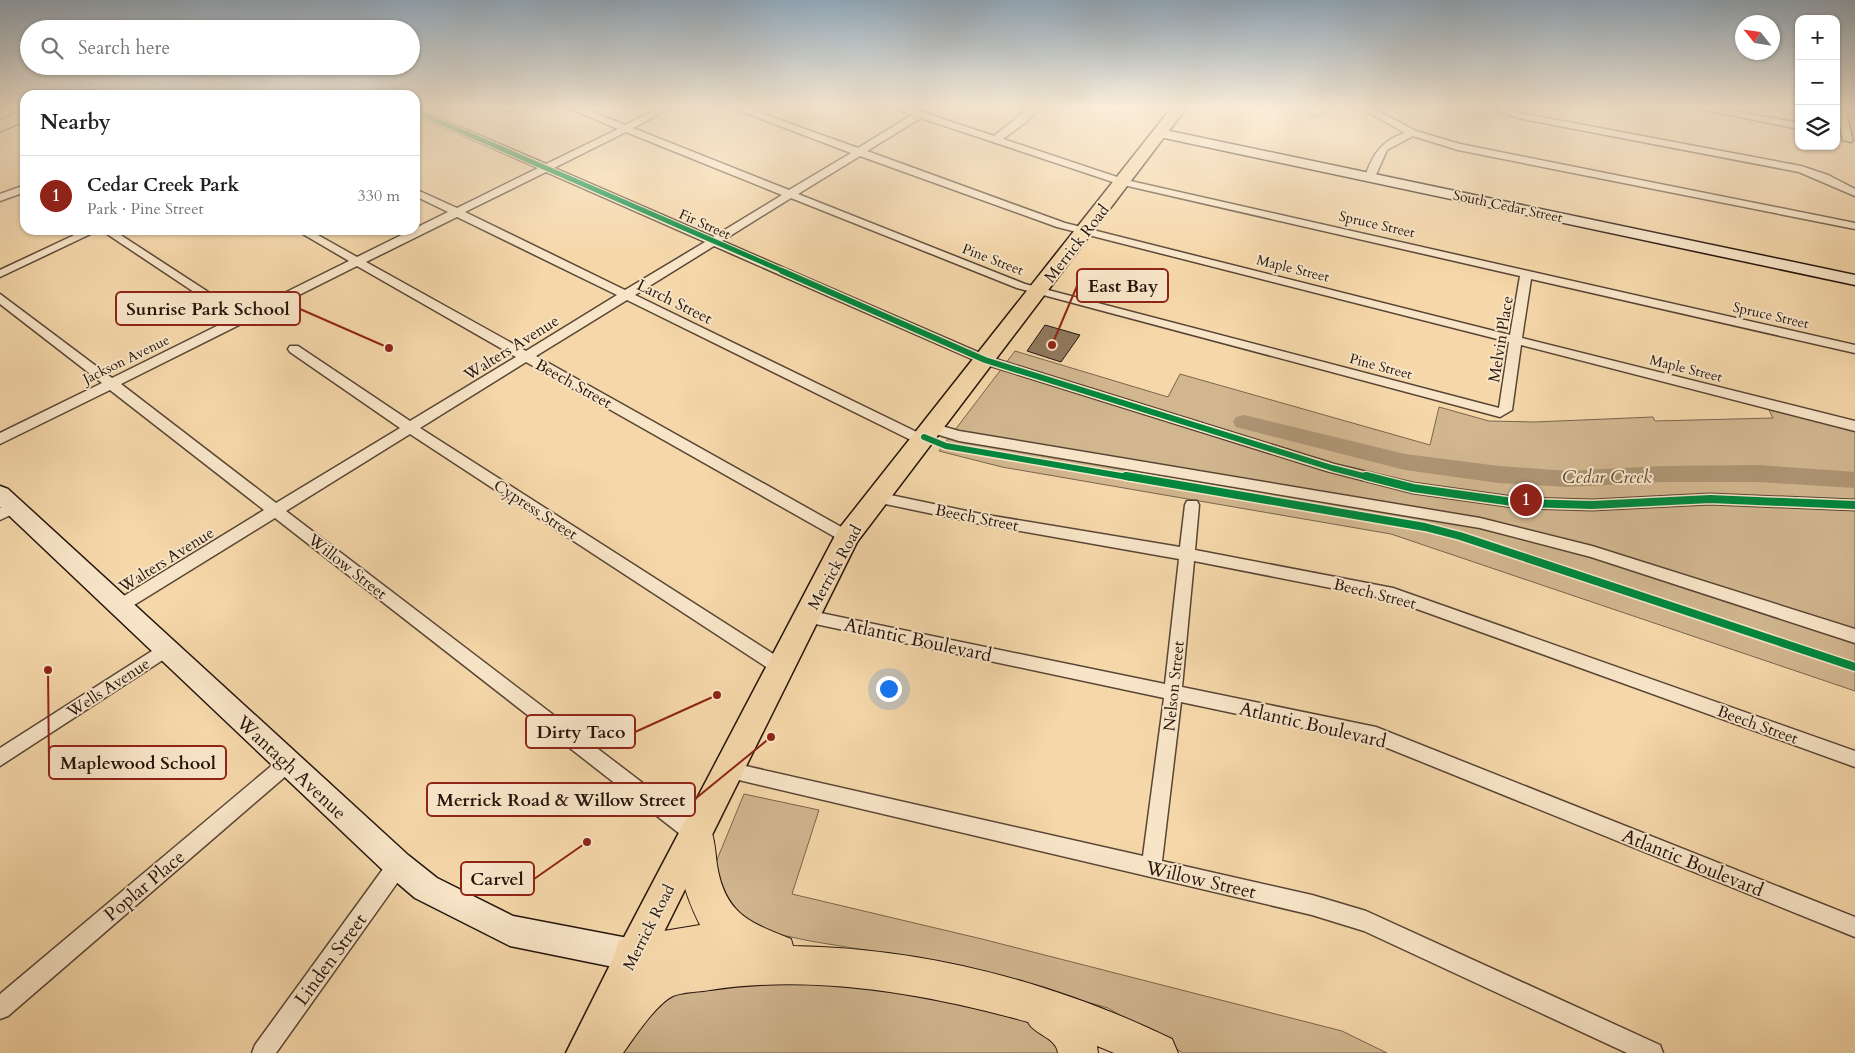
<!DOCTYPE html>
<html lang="en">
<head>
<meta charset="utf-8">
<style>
  :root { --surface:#fff; --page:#f2f2f2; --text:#202124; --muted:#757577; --line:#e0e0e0; --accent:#8f2418 }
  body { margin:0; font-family:Cardo,serif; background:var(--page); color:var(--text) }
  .controls { position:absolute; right:15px; top:15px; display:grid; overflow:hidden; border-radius:10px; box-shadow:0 1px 4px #0004 }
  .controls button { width:45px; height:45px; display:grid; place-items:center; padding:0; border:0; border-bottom:1px solid var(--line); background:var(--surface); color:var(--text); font:25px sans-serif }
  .compass { position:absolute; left:1735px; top:15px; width:45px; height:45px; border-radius:50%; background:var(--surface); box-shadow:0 1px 4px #0004; rotate:300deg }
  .you { position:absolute; left:888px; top:688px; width:18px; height:18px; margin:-12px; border:4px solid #fff; border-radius:50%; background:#1a73e8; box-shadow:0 0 0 8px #1a73e833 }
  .badge { display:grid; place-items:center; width:32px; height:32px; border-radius:50%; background:var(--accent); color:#fff; font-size:16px; font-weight:700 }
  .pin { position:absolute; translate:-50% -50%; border:2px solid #fff; box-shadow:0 1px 5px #0006 }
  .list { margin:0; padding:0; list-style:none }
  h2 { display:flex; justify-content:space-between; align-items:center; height:65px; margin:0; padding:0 20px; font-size:21px }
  h2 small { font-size:16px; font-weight:400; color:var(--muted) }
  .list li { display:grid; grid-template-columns:32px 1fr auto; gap:15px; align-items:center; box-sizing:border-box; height:80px; padding:0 20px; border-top:1px solid var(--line) }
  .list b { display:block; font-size:19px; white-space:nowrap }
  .list p { margin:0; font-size:16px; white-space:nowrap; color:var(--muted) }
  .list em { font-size:16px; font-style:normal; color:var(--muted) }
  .icon { flex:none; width:28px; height:28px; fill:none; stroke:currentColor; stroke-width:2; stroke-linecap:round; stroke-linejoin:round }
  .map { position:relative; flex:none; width:1855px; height:1053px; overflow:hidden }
  .search { position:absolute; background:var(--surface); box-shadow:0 1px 4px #0004; left:20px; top:20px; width:400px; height:55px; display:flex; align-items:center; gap:12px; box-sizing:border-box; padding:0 18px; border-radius:28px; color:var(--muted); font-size:19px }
  .panel { position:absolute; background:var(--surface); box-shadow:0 1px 4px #0004; left:20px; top:90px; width:400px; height:145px; border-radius:15px }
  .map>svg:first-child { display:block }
  .green { fill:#d1b68f; stroke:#7a654d }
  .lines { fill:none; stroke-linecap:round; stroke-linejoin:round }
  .river { fill:#ae9574; fill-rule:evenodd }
  .building { fill:#91795e; stroke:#24140b }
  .street-casing { stroke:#584533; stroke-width:3 }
  .secondary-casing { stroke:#24140b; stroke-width:3 }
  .primary-casing { stroke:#24140b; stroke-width:3 }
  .highway-casing { stroke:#24140b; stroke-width:2 }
  .street { fill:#f8e5c8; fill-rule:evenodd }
  .secondary { fill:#f8e5c8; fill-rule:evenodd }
  .primary { fill:#f5d7aa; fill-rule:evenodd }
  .highway { fill:#f5d7aa; fill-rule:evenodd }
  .cycleway-far2-casing { stroke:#f8e5c8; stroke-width:7 }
  .cycleway-far1-casing { stroke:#f8e5c8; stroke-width:9 }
  .cycleway-casing { stroke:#f8e5c8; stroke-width:11 }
  .cycleway-far2 { stroke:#00873e; stroke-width:5 }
  .cycleway-far1 { stroke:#00873e; stroke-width:6 }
  .cycleway { stroke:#00873e; stroke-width:8 }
  .labels { text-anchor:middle; stroke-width:4; stroke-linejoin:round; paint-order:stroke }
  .far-street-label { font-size:14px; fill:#24140b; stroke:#f8e5c8 }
  .street-label { font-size:16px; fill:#24140b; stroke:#f8e5c8 }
  .water-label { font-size:18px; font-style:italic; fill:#5b4835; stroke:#f8e5c8 }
  .near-street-label { font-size:19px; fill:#24140b; stroke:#f8e5c8 }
  .leader { fill:none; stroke:#8f2418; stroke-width:2 }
  .callout-dot { fill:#8f2418; stroke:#f8e5c8; stroke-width:2 }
  .callout { fill:#f8e5c8; stroke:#8f2418; stroke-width:2 }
  .callout-label { font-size:18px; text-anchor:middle; font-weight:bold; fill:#24140b }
</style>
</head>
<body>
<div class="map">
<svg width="1855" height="1053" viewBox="0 0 1855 1053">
  <rect width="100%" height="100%" fill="#f5d7aa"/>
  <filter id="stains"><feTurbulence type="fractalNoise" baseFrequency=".004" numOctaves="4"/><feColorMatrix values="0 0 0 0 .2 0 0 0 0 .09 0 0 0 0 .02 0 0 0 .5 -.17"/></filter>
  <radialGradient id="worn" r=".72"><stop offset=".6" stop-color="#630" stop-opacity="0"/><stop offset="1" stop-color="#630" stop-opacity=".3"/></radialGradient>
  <!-- green -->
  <g class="green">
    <polygon points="1015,351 1168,397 1180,374 1430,445 1439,407 1489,421 1535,422 1653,417 1655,421 1773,418 1769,410 1855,430 1855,691 1391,534 1002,467 939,451"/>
    <polygon points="744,794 819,810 792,894 982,939 1342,1031 1387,1053 1183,1053 1108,1008 962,966 810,941 744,927 720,900 714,867"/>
    <polygon points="717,972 856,984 1043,1021 1067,1053 611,1053 668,990"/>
  </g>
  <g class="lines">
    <!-- river -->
    <polygon class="river" points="1244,415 1405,454 1499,466 1568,471 1662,466 1759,465 1855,472 1855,488 1759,482 1662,482 1568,487 1499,483 1405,470 1236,427 1233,422 1236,417"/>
  </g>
  <!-- building -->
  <polygon class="building" points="1045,325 1080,335 1061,362 1027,351"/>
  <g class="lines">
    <!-- street casing -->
    <g class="street-casing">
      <g id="street">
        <path d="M567 107H580L625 125 661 107H673L633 128 789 190 851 153 730 107H744L858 148 912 115 893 107H907L994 136 1030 107H1040L1026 122 1003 139 1126 180 1855 345V353L1531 279 1522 338 1855 421V431L1521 345 1512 410 1500 417 1017 288 791 198 722 241 989 357 1334 464 1413 483 1520 498 1592 500 1710 494 1855 500V510L1710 504 1592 510 1520 508 1413 493 1327 471 981 363 714 246 635 295 927 437 929 440 927 443H917L627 300 536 356 852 533 855 537 852 541H842L526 362 420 428 786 662 788 667 786 672 780 674 774 672 410 434 286 511 703 829 706 835 703 841 696 844 689 841 275 518 126 610 120 612 114 610 112 606 114 602 264 510 110 390 0 444V433L102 383 0 304V294L112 378 233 318 101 230H113L242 314 349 261 296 230H309L357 257 448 212 415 196V189L457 208 538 168 415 114V108L546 164 618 129ZM921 118 1119 184 1520 276 1510 335 1065 223 867 151ZM626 132 782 195 713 237 554 168ZM860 156 1057 227 1509 342 1499 408 1025 284 798 194ZM546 172 705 242 625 290 465 212ZM457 217 617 295 526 351 366 262ZM357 266 516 357 410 421 298 346H290L288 349 290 352 400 428 276 503 121 384Z"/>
        <polygon points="1318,107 1330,107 1317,115 1311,115 1311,111"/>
        <path d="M1359 107H1371L1416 131 1460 144 1855 223V229L1458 150 1413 136 1387 150 1375 177 1370 180 1365 177C1373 154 1381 141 1405 133Z"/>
        <polygon points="1489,107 1504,107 1520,113 1801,166 1828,175 1855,189 1855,196 1799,172 1518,118"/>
        <polygon points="1691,107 1712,107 1799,123 1799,129"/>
        <polygon points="1836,107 1844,107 1853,140 1851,142 1843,140"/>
        <polygon points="25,185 25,192 0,201 0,194"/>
        <polygon points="85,230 99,230 0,277 0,270"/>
        <polygon points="931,423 959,431 1480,518 1592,546 1855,629 1855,643 1591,557 1480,528 959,441 926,431 924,428"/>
        <polygon points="876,492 981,514 1180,547 1185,505 1187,501 1197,501 1199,505 1195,550 1393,588 1855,751 1855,767 1392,600 1194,561 1182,687 1376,727 1855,917 1855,937 1375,743 1181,702 1162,861 1312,895 1366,911 1660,1045 1663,1053 1627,1053 1364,931 1312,915 722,776 719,770 722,764 728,762 1143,856 1164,698 806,622 800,621 798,616 800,611 806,610 1165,684 1179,559 981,524 871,501 869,497 871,493"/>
        <polygon points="14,502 19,503 21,507 19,511 0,520 0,508"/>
        <polygon points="166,642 172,644 174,649 172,654 0,766 0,748"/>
        <polygon points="288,755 294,757 297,763 294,769 8,1016 0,1019 0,994 282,757"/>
        <polygon points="398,856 405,858 408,865 405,872 276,1053 252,1053 255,1045 391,858"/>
      </g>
    </g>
    <!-- secondary casing -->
    <g class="secondary-casing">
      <g id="secondary">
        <polygon points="1160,129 1855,275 1855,285 1155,136 1153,133"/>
        <polygon points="0,486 8,489 408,855 437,878 513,916 633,939 644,944 649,955 644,966 633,971 510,946 415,898 388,875 0,507"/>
      </g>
    </g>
    <!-- primary casing -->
    <g class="primary-casing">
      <polygon id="primary" points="1172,107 1187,107 857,542 604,1053 566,1053 621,943 838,530"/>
    </g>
    <!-- highway casing -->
    <g class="highway-casing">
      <g id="highway">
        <polygon points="25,109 25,121 0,132 0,120"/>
        <path d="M696 818 708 823C715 837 715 850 717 865 725 914 749 922 791 939L793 946C924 948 1055 982 1172 1039L1178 1053H1114L1097 1046 1098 1053H1058C1056 1037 1034 1035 1028 1022 927 994 815 974 710 990 698 992 683 992 673 996 656 1004 634 1038 623 1053H578C590 1023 615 994 639 973L633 974 619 969 614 955 619 941 633 936 700 925C686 897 670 854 684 823Z"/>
      </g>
    </g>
    <!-- street -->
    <use href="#street" class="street"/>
    <!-- secondary -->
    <use href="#secondary" class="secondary"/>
    <!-- primary -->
    <use href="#primary" class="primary"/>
    <!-- highway -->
    <use href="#highway" class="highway"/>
    <!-- cycleway-far2 casing -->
    <g class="cycleway-far2-casing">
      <polyline id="cycleway-far2" points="415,111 785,272"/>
    </g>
    <!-- cycleway-far1 casing -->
    <g class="cycleway-far1-casing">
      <g id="cycleway-far1">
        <polyline points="782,271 985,360 1332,468 1371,478"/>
        <polyline points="924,437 946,446 1133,478"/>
      </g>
    </g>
    <!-- cycleway casing -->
    <g class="cycleway-casing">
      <g id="cycleway">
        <polyline points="1126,476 1425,527 1460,536 1855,667"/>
        <polyline points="1366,476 1413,488 1520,503 1592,505 1710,499 1855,505"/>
      </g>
    </g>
    <!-- cycleway-far2 -->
    <use href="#cycleway-far2" class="cycleway-far2"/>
    <!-- cycleway-far1 -->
    <use href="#cycleway-far1" class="cycleway-far1"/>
    <!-- cycleway -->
    <use href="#cycleway" class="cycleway"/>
  </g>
  <!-- sky -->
  <linearGradient id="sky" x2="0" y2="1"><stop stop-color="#91a8ba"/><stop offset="0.42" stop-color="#faedd9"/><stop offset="1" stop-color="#faedd9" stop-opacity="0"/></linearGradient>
  <rect width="1855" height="255" fill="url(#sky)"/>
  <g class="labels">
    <!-- far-street labels -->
    <g class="far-street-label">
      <text transform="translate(1508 206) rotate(12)" y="5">South Cedar Street</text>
      <text transform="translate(705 224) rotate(24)" y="5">Fir Street</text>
      <text transform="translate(1377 224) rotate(13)" y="5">Spruce Street</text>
      <text transform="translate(993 259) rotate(21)" y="5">Pine Street</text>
      <text transform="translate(1293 268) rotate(14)" y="5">Maple Street</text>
      <text transform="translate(1771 315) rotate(13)" y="5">Spruce Street</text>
      <text transform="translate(126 359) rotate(-26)" y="5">Jackson Avenue</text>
      <text transform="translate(1381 366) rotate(15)" y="5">Pine Street</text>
      <text transform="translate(1686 368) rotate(14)" y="5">Maple Street</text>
    </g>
    <!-- street labels -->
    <g class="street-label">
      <text transform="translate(1076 243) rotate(-52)" y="6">Merrick Road</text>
      <text transform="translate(675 301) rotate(26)" y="6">Larch Street</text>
      <text transform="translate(1500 339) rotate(-81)" y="6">Melvin Place</text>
      <text transform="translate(511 347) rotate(-32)" y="6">Walters Avenue</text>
      <text transform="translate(574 383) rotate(29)" y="6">Beech Street</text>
      <text transform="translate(536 509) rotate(33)" y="6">Cypress Street</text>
      <text transform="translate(977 517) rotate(11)" y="6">Beech Street</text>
      <text transform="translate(166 559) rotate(-32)" y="6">Walters Avenue</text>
      <text transform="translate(348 566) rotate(38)" y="6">Willow Street</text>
      <text transform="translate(834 567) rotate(-61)" y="6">Merrick Road</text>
      <text transform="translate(1375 593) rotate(14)" y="6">Beech Street</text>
      <text transform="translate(1173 686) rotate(-84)" y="6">Nelson Street</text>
      <text transform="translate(108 687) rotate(-33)" y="6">Wells Avenue</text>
      <text transform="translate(1758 724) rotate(20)" y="6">Beech Street</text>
      <text transform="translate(648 927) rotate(-63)" y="6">Merrick Road</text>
    </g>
    <!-- water labels -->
    <g class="water-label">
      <text x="1607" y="483">Cedar Creek</text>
    </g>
    <!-- near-street labels -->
    <g class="near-street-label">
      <text transform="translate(918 639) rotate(12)" y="7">Atlantic Boulevard</text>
      <text transform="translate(1313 724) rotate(13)" y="7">Atlantic Boulevard</text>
      <text transform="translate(292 767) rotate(43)" y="7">Wantagh Avenue</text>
      <text transform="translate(1693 862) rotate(22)" y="7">Atlantic Boulevard</text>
      <text transform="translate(1201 879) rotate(13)" y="7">Willow Street</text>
      <text transform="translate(144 885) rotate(-40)" y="7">Poplar Place</text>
      <text transform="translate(330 959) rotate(-54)" y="7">Linden Street</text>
    </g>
  </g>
  <!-- callouts -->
  <path class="leader" d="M1052 345L1077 286M389 348L300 309M717 695L635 732M48 670L49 763M771 737L695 799M587 842L534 879"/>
  <g class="callout-dot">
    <circle cx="1052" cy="345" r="5"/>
    <circle cx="389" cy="348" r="5"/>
    <circle cx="717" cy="695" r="5"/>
    <circle cx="48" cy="670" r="5"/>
    <circle cx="771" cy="737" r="5"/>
    <circle cx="587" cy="842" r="5"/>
  </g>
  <g class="callout">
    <rect x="1077" y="269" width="91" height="33" rx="5"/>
    <rect x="116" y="292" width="184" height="33" rx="5"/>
    <rect x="526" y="715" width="109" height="33" rx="5"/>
    <rect x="49" y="746" width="177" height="33" rx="5"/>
    <rect x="427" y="783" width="268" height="33" rx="5"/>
    <rect x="461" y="862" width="73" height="33" rx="5"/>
  </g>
  <g class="callout-label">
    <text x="1123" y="292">East Bay</text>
    <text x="208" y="315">Sunrise Park School</text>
    <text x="581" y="738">Dirty Taco</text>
    <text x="138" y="769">Maplewood School</text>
    <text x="561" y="806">Merrick Road &amp; Willow Street</text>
    <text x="497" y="885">Carvel</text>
  </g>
  <rect width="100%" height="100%" filter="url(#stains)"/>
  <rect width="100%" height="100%" fill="url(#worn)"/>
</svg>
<div class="controls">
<button>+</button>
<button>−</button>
<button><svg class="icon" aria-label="layers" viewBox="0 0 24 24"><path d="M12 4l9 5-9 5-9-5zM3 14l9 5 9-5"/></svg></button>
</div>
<svg class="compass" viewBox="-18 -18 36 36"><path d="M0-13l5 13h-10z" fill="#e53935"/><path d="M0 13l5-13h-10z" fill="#757577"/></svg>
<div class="you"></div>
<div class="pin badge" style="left:1526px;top:500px">1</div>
<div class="search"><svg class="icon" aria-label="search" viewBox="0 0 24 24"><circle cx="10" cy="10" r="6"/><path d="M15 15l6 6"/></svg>Search here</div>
<section class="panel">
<h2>Nearby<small></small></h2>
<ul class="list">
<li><span class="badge">1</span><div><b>Cedar Creek Park</b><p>Park · Pine Street</p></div><em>330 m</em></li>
</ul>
</section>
</div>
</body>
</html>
